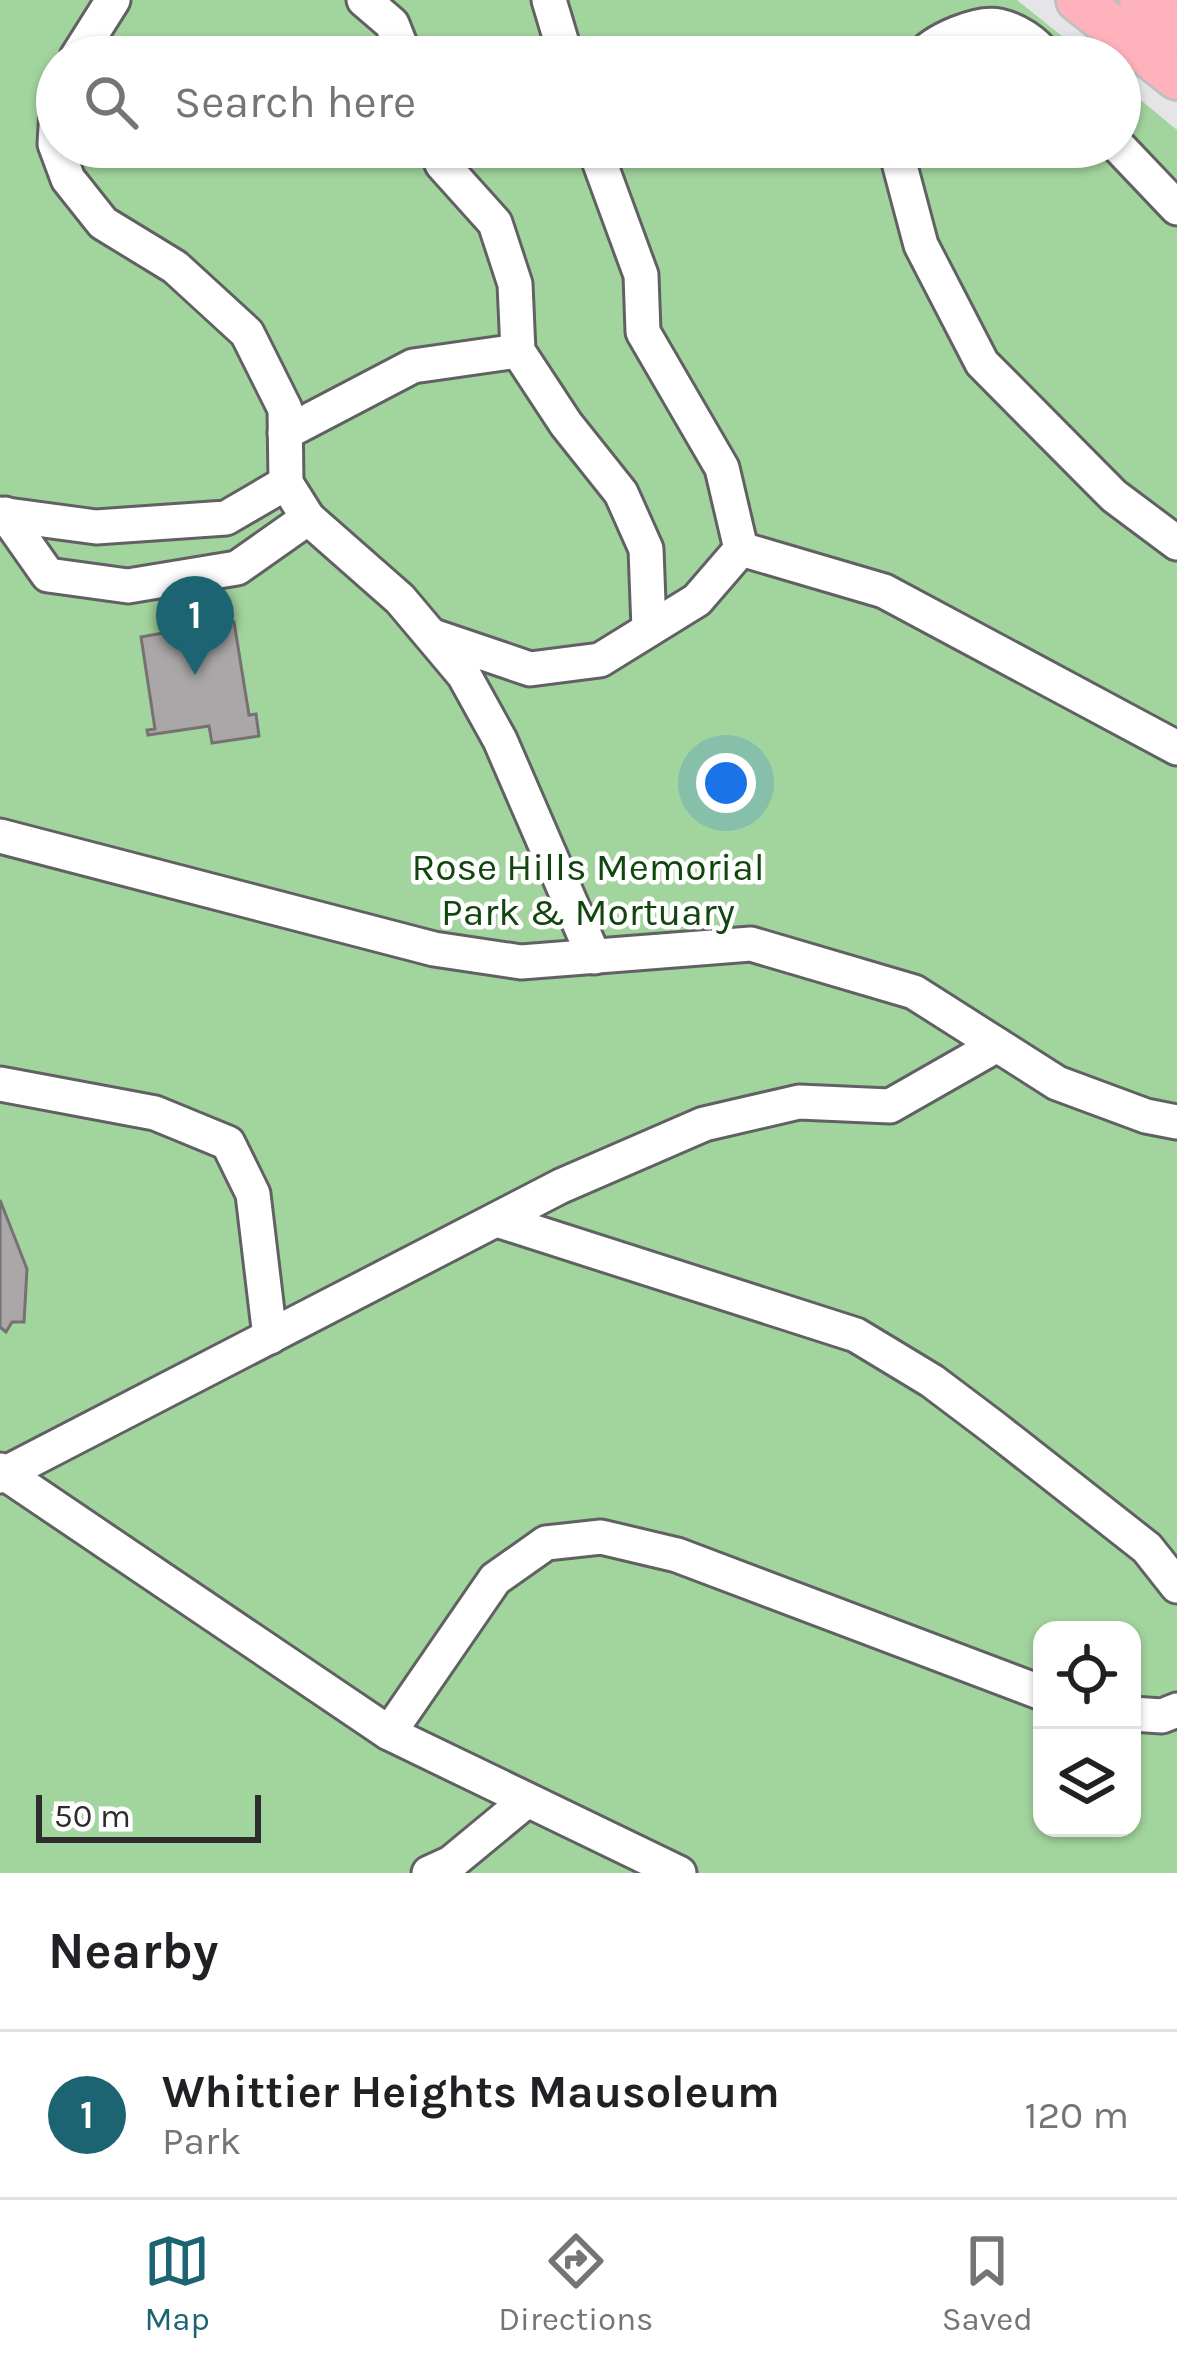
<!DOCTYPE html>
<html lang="en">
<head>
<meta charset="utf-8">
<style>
  :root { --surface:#fff; --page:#f6f6f6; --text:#202124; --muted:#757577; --line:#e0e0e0; --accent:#1c6472 }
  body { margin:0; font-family:Karla,sans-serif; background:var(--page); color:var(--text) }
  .controls { position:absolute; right:36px; bottom:36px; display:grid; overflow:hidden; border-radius:24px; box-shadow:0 3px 9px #0004 }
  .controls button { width:108px; height:108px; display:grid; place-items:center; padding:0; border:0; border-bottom:3px solid var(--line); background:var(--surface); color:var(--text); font:60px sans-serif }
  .scale { position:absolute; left:36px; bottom:30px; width:225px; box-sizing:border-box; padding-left:12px; border:6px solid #2d2d2e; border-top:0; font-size:33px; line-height:42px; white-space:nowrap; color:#2d2d2e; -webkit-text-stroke:9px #fff; paint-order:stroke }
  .you { position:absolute; left:726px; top:783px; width:42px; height:42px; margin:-30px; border:9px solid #fff; border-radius:50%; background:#1a73e8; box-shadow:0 0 0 18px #1a73e833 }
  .badge { display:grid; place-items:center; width:78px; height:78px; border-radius:50%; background:var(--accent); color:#fff; font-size:39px; font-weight:700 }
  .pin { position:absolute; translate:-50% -99px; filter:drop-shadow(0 3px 6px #0008) }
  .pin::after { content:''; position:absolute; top:63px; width:42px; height:36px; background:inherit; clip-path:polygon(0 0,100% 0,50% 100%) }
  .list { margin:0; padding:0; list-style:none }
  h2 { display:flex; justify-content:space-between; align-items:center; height:156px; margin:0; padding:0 48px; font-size:51px }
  h2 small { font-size:39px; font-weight:400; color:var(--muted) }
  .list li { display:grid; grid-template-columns:78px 1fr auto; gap:36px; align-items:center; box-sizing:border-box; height:168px; padding:0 48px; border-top:3px solid var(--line) }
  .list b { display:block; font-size:45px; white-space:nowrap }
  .list p { margin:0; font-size:39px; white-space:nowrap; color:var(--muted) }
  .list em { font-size:39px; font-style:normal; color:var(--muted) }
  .icon { flex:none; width:66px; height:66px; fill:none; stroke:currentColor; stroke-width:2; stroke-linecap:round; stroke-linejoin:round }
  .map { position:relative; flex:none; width:1177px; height:1873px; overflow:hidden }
  .search { position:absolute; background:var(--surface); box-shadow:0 3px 9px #0004; left:36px; right:36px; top:36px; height:132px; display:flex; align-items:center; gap:30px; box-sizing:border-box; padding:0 42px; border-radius:66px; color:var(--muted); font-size:45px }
  .sheet { height:324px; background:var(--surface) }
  nav { display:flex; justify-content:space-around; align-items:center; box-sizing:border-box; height:168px; border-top:3px solid var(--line); background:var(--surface); font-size:33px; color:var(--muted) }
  nav a { display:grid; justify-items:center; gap:6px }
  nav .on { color:var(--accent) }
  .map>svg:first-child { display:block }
  .green { fill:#a2d49d; fill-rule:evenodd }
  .building { fill:#aba7a8; stroke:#767273; stroke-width:3 }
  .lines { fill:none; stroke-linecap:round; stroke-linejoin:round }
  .minor-casing { stroke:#616164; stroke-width:39 }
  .major-casing { stroke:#c0c0c0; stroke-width:48 }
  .minor { stroke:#fff; stroke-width:33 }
  .major { stroke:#fdb2bc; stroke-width:42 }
  .labels { text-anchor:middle; stroke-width:9; stroke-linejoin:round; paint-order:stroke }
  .park-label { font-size:39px; fill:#11470f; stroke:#fff }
</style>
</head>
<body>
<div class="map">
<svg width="1177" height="1873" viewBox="0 0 1177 1873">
  <rect width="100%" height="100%" fill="#e5e5e8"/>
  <!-- green -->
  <path class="green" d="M0 0H1017L1088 57H57V147H1120V83L1177 130V1873H0ZM1042 1630H1132V1828H1042Z"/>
  <!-- building -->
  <g class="building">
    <polygon points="204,620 205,626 234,622 249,715 256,714 259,736 212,743 209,726 148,735 147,730 155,729 141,637 163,633 162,627"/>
    <polygon points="0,1200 27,1269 24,1322 12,1322 6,1332 0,1327"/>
  </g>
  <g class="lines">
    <!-- minor casing -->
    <g class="minor-casing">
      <g id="minor">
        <polyline points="364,0 392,24 405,57"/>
        <polyline points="549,0 566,57"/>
        <polyline points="77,57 113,0"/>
        <path d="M921 57C933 41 978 21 999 26 1017 30 1035 42 1046 57"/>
        <polyline points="57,109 55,144 68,179 103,223 175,267 247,333 285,409 286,483 308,518 400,599 464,675 500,740 594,957"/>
        <polyline points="436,147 442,164 495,223 515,284 518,351 566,424 621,493 646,549 649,629"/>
        <polyline points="895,147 921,245 982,363 1114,496 1177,543"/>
        <polyline points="1119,147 1177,208"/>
        <polyline points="285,433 413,366 518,351"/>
        <polyline points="0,514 96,527 226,518 286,483"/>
        <polyline points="5,514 48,575 128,586 237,568 308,518"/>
        <polyline points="741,549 884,591 1177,748"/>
        <polyline points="433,636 530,669 600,660 697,600 741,549 722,468 643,332 641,275 594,147"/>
        <polyline points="0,836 434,949 521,962 751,944 914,992 1057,1083 1146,1116 1177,1122"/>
        <polyline points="0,1084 155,1113 228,1143 253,1194 270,1337"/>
        <polyline points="497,1220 856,1335 932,1381 993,1427 1147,1548 1177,1586"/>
        <polyline points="0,1470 389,1733 679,1873"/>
        <polyline points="0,1476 561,1186 704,1124 799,1102 890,1106 997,1045"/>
        <polyline points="1132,1714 1162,1716 1177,1710"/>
        <polyline points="389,1733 495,1579 546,1543 601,1537 677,1555 1042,1693"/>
        <polyline points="429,1873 451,1863 526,1801"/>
      </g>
    </g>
    <!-- major casing -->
    <g class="major-casing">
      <g id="major">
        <polyline points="1078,0 1177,78"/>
        <polyline points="1141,0 1177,29"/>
      </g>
    </g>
    <!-- minor -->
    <use href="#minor" class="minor"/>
    <!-- major -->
    <use href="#major" class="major"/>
  </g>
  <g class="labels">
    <!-- park labels -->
    <g class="park-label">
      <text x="588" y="880">Rose Hills Memorial<tspan x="588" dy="45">Park &amp; Mortuary</tspan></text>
    </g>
  </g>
</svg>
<div class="controls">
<button><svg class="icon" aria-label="locate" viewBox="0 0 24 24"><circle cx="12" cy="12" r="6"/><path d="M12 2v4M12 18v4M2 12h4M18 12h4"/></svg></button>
<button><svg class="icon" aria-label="layers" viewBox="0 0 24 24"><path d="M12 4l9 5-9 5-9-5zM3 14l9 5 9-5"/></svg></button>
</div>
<div class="scale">50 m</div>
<div class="you"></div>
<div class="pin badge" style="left:195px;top:675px">1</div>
<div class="search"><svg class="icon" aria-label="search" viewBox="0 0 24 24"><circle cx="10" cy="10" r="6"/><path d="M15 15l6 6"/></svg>Search here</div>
</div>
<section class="sheet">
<h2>Nearby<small></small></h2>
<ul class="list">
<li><span class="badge">1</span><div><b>Whittier Heights Mausoleum</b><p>Park</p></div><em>120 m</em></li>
</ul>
</section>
<nav>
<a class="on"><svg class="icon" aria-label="map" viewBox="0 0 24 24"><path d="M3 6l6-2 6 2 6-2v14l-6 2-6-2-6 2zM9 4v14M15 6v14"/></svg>Map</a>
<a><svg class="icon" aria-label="directions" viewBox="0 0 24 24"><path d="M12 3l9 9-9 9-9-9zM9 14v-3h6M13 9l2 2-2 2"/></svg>Directions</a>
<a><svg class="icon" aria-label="saved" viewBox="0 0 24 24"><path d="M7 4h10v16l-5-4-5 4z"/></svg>Saved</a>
</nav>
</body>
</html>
